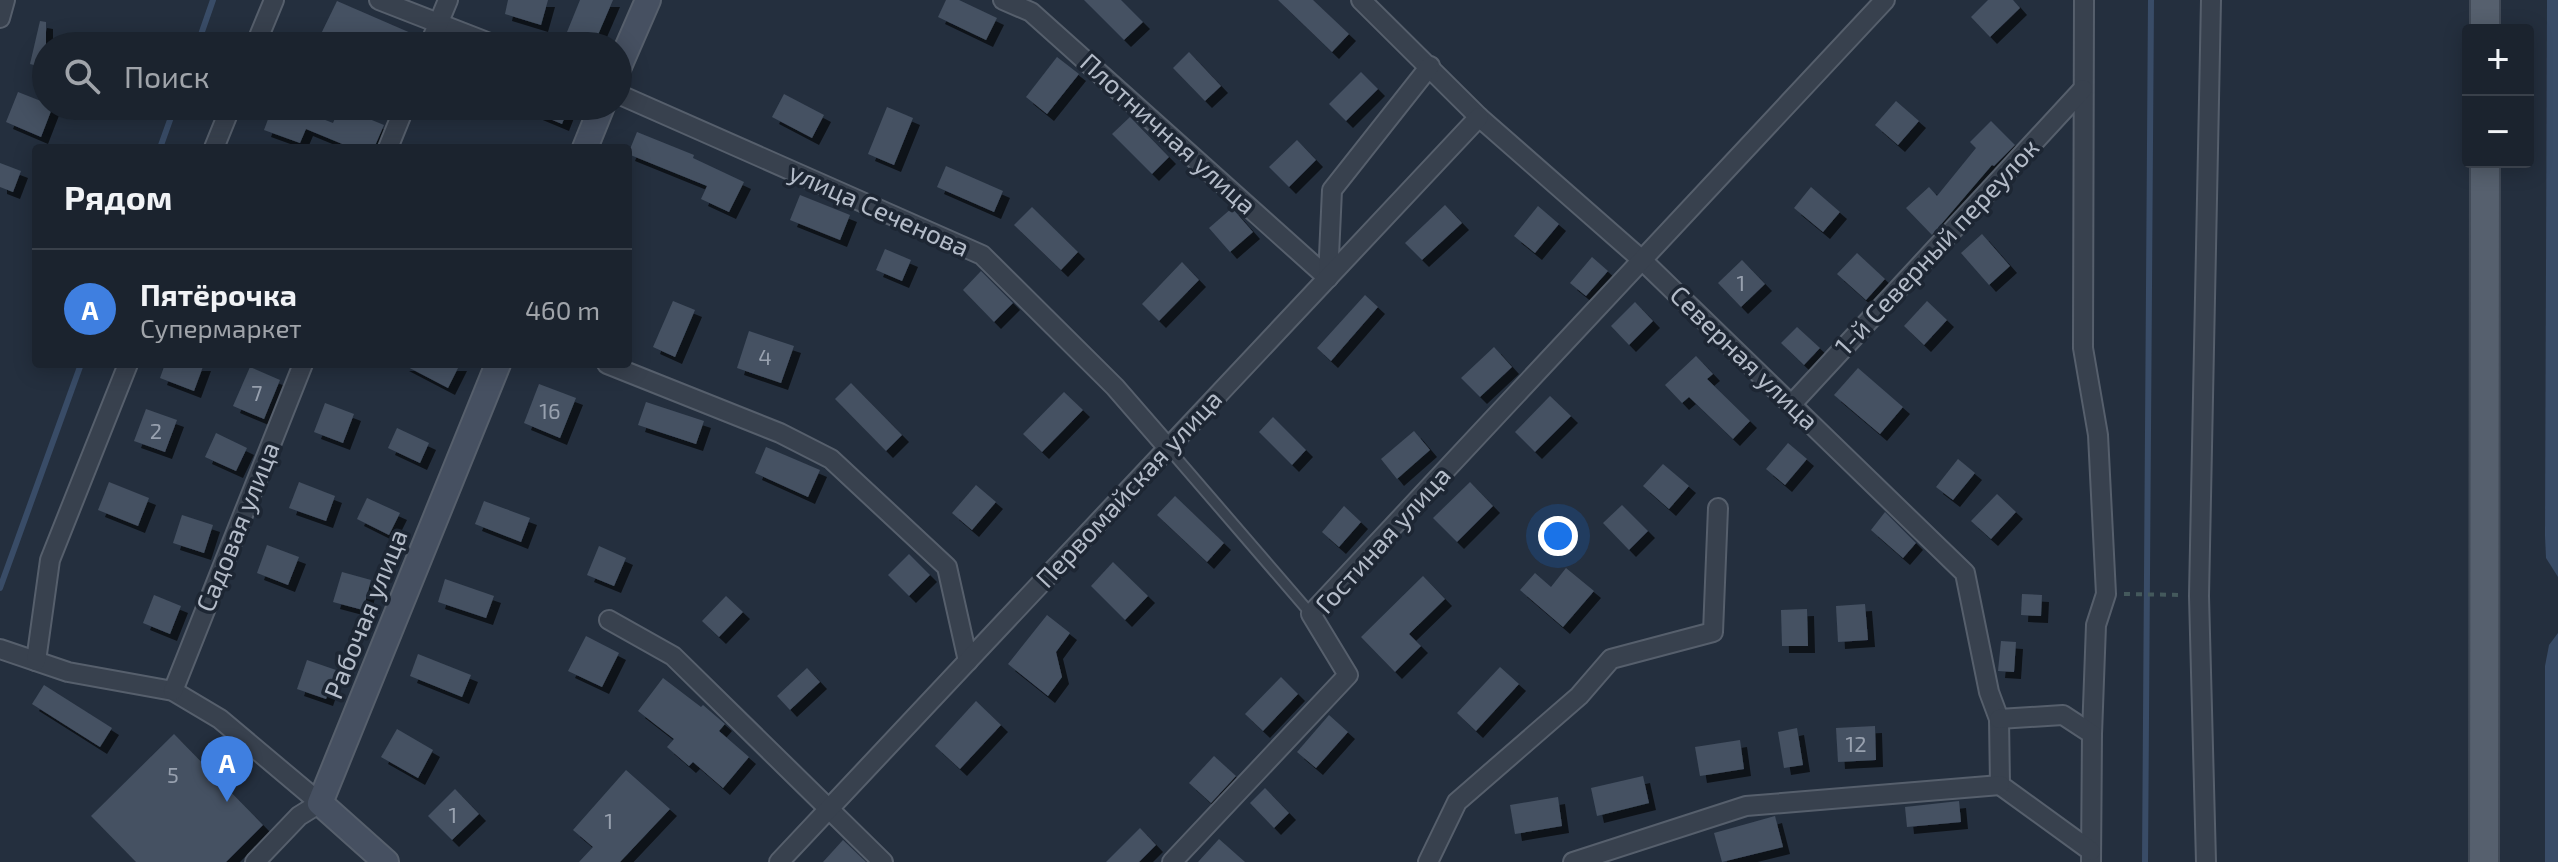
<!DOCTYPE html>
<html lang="ru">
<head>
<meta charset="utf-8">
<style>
  :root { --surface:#1b232e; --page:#242b36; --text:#f1f3f6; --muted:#a0a4aa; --line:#39404a; --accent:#8ab4f8 }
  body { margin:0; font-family:"Exo 2",sans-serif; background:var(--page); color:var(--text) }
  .controls { position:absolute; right:24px; top:24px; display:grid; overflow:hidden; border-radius:8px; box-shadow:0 4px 20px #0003 }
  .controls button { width:72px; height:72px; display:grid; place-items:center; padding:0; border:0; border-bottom:2px solid var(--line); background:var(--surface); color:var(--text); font:40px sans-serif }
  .you { position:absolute; left:1558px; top:536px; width:28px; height:28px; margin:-20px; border:6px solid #fff; border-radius:50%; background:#1a73e8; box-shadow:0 0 0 12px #1a73e833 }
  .badge { display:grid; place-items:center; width:52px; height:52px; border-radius:50%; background:var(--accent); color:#fff; font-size:26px; font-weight:700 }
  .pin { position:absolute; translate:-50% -66px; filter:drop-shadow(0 2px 4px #0008) }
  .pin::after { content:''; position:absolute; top:42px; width:28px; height:24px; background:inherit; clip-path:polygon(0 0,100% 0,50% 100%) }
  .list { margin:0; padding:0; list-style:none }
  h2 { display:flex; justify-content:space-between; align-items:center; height:104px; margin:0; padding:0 32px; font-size:34px }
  h2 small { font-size:26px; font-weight:400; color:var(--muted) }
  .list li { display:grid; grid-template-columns:52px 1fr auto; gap:24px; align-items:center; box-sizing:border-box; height:120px; padding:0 32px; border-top:2px solid var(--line) }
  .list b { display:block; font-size:30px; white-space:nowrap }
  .list p { margin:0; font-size:26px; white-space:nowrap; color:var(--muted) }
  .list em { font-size:26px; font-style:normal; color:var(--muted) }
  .icon { flex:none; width:44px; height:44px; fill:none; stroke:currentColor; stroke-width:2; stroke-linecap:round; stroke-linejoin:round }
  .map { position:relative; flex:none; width:2558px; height:862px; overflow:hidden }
  .search { position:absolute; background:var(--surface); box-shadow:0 4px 20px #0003; left:32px; top:32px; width:600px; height:88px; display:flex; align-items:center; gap:20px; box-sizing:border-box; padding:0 28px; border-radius:44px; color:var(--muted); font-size:30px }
  .panel { position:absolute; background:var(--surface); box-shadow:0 4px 20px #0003; left:32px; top:144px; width:600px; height:224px; border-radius:8px }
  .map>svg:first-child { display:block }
  .water { fill:#394c67 }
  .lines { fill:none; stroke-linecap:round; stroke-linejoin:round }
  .stream { stroke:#394c67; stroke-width:6 }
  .building { fill:#455162; filter:url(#shadow) }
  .lane-casing { stroke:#565f6c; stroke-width:13 }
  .street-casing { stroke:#565f6c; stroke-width:22 }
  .secondary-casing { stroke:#565f6c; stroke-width:28 }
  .primary-casing { stroke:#414a57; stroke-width:32 }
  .path { stroke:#44595c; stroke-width:4; stroke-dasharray:6 6; stroke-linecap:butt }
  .lane { stroke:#38414e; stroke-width:9 }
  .street { stroke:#38414e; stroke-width:18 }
  .secondary { stroke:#465061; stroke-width:24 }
  .primary { stroke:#56606e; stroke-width:28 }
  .labels { text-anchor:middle; stroke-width:7; stroke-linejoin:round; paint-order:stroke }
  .number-label { font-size:22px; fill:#98a1af }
  .street-label { font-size:26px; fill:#b4bcc9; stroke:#1d2633 }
</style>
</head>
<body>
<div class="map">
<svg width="2558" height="862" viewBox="0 0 2558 862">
  <defs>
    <filter id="shadow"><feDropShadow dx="7" dy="7" stdDeviation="0" flood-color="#0009"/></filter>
  </defs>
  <rect width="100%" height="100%" fill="#242f3e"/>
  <!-- water -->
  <g class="water">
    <polygon points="2547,0 2558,0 2558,577 2546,558 2545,536"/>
    <polygon points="2558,633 2558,862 2545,862 2545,666 2549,645"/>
  </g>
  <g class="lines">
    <!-- stream -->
    <g class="stream">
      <polyline points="197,46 213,0"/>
      <polyline points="160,148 175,106"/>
      <polyline points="0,588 81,364"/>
      <polyline points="2145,862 2151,0"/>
    </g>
  </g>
  <!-- building -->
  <g class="building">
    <polygon points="508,0 548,0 541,25 505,14"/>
    <polygon points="580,0 613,0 594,44 567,32"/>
    <polygon points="946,0 959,0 997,18 986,40 938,17"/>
    <polygon points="1084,0 1121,0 1143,22 1124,40"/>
    <polygon points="1278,0 1313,0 1349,34 1332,52"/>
    <polygon points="1988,0 2013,0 2020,8 1990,37 1971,17"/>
    <polygon points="337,1 420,37 417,46 341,46 320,36"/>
    <polygon points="40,21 46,22 46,68 30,64"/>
    <polygon points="1189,52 1221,86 1205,101 1173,68"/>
    <polygon points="1057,57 1079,74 1047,114 1026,97"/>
    <polygon points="1361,72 1378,89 1346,121 1329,104"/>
    <polygon points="18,92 46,103 46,106 53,106 41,137 6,122"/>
    <polygon points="784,94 824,115 812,138 772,117"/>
    <polygon points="1896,101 1919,121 1898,145 1875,125"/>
    <polygon points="273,106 289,106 333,123 340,107 384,125 374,148 352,148 306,129 300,143 264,130"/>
    <polygon points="519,106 569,106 562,124"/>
    <polygon points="887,107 913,118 894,165 868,154"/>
    <polygon points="1130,117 1169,157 1152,174 1112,134"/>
    <polygon points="1991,121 2015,145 1994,166 1992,165 1932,235 1906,208 1929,187 1937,196 1976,148 1970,142"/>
    <polygon points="637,132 694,155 693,158 744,182 729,212 701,199 707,186 628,154"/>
    <polygon points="1297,140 1316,160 1289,187 1269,167"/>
    <polygon points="0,163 21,171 13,192 0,187"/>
    <polygon points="946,166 1003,191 994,212 937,187"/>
    <polygon points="1811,187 1840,212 1823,232 1794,208"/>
    <polygon points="800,195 850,215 840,240 790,220"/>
    <polygon points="1445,205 1462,223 1422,260 1405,243"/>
    <polygon points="1538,206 1559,224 1535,253 1514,236"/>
    <polygon points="1032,207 1078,252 1061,270 1014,225"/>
    <polygon points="1232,208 1253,232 1230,252 1209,228"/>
    <polygon points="1982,234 2010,266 1989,285 1961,253"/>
    <polygon points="885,249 911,260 902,281 876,270"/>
    <polygon points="1857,253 1885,279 1866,300 1837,274"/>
    <polygon points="1592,257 1608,271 1586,296 1570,283"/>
    <polygon points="1742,260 1765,284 1741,307 1718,283"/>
    <polygon points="1182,262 1199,280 1159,321 1142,304"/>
    <polygon points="981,271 1013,303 994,322 963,290"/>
    <polygon points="1365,295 1378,307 1331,361 1317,348"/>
    <polygon points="673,301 695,310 675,357 653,347"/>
    <polygon points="1927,301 1947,320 1924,345 1904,326"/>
    <polygon points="1635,302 1653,321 1629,345 1611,326"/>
    <polygon points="1797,327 1820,348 1804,365 1781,343"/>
    <polygon points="749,331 794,346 781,383 737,368"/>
    <polygon points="1494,347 1512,367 1480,397 1461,378"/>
    <polygon points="1696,356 1713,374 1707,379 1750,421 1733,439 1689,397 1682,403 1665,385"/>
    <polygon points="165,364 204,364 194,391 160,378"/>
    <polygon points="402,364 460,364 448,388"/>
    <polygon points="250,367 280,380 264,419 233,406"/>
    <polygon points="1858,368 1903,407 1880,434 1834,395"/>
    <polygon points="851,383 902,435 886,451 835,399"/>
    <polygon points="539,384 576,398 560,438 524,423"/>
    <polygon points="1064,392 1083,410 1042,452 1023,434"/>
    <polygon points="1550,396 1571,416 1535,452 1515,432"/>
    <polygon points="646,402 704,421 696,444 638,425"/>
    <polygon points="325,403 354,414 343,443 314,432"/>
    <polygon points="146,409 177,420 165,452 134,441"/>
    <polygon points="1273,417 1306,450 1292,465 1259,432"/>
    <polygon points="397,428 429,443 420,463 388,448"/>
    <polygon points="1414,431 1430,450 1397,479 1381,459"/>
    <polygon points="216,433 247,448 236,471 205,457"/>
    <polygon points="1788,443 1807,459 1785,485 1766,469"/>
    <polygon points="766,447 820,470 808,497 755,473"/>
    <polygon points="1958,459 1975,473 1953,500 1936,487"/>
    <polygon points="1663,464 1689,486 1669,509 1643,486"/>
    <polygon points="109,482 149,498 138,526 98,510"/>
    <polygon points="299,482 335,496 326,521 289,508"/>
    <polygon points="1470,482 1493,506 1457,542 1433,518"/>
    <polygon points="976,485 996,502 972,530 952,513"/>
    <polygon points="1997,494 2016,512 1991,539 1971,521"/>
    <polygon points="1175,496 1224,543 1207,562 1157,515"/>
    <polygon points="367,498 400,513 389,535 357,519"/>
    <polygon points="484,501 530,518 521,542 475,524"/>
    <polygon points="1622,505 1648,531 1629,550 1603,523"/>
    <polygon points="1344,506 1361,522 1339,547 1322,532"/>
    <polygon points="1885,512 1916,543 1903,558 1871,530"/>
    <polygon points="182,515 213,525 204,553 173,543"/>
    <polygon points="267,545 299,557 288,585 257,573"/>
    <polygon points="599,546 626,558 614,586 587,575"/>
    <polygon points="909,554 930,575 909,596 888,575"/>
    <polygon points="1113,562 1148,596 1125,620 1091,586"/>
    <polygon points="1566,568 1594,591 1563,627 1520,590 1535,573 1551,587"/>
    <polygon points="342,572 371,580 363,610 333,602"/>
    <polygon points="1423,576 1445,599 1409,634 1421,646 1395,672 1361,637"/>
    <polygon points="445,579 494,596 486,618 438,602"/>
    <polygon points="2022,594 2042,595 2041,616 2021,615"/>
    <polygon points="154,595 181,606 170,634 143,623"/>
    <polygon points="726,596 743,612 719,637 702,621"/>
    <polygon points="1865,604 1868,640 1838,642 1836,606"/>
    <polygon points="1807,609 1808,646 1782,646 1781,610"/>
    <polygon points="1047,615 1070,633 1056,652 1062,677 1048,696 1008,664"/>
    <polygon points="586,636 619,653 602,687 568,671"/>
    <polygon points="2001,641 2016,642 2014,672 1998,671"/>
    <polygon points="418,654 471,675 462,697 410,676"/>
    <polygon points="307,660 336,670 326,699 297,689"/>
    <polygon points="1500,667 1519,684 1476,731 1457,713"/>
    <polygon points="807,668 820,682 790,710 777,696"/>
    <polygon points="1281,677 1298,694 1263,731 1245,714"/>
    <polygon points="663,678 701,707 703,705 725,724 719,731 749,757 723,788 693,762 689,766 667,747 674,739 638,711"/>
    <polygon points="44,685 112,728 100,747 32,704"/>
    <polygon points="976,701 1001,725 960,769 935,746"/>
    <polygon points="1329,715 1348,732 1316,768 1297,752"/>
    <polygon points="1875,726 1876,760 1838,762 1836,728"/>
    <polygon points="1797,728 1803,765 1784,768 1778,732"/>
    <polygon points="397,729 433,750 418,778 381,757"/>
    <polygon points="174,734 263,825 226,862 136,862 91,816"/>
    <polygon points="1740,740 1744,769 1700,776 1695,747"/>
    <polygon points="1214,756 1236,776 1211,803 1189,783"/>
    <polygon points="626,770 670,809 620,862 579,862 593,847 573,830"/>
    <polygon points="1643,776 1649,803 1597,816 1591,788"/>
    <polygon points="1265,788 1289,813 1274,828 1250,803"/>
    <polygon points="455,789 479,814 452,840 428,816"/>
    <polygon points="1558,797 1562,826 1515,834 1510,805"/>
    <polygon points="1959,801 1961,822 1907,827 1905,807"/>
    <polygon points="1775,816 1783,847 1722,862 1714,833"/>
    <polygon points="1140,828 1156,845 1139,862 1106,862"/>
    <polygon points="1219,839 1245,862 1198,862"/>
    <polygon points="843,840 866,862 823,862"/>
  </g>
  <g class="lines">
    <!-- lane casing -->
    <g class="lane-casing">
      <polyline id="lane" points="1168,448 1311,614"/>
    </g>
    <!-- street casing -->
    <g class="street-casing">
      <g id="street">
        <polyline points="379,0 497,46"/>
        <polyline points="1003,0 1031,12 1328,278"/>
        <polyline points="1361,0 1479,117 1642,260 1965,573 1989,692 1999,719 2000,785"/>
        <polyline points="2084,0 2083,348 2098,435 2106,594 2096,625 2092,734"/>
        <polyline points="0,18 5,0"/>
        <polyline points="255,46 274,0"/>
        <polyline points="429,46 448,0"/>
        <polyline points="618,94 982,255 1115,387 1168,448"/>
        <polyline points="214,148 231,106"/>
        <polyline points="388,148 405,106"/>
        <polyline points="1328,278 1332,190 1430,66"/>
        <polyline points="607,364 780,433 831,459 947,567 968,661"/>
        <polyline points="1791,405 2083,89"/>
        <polyline points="609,620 673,656 883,862"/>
        <polyline points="0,649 68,672 173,691 220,719 320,803 299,816 255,862"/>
        <polyline points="36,661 50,560 128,364"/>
        <polyline points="173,691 303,364"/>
        <polyline points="1999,719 2063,715 2092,734 2091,862"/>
        <polyline points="2000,785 2091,851"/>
        <polyline points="779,862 1479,117"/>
        <polyline points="1172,862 1348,675 1311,614 1885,0"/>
        <polyline points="1428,862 1457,802 1579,696 1611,659 1713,632 1718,508"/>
        <polyline points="1573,862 1746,806 2000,785"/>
        <polyline points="2206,862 2199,596 2211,0"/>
      </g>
    </g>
    <!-- secondary casing -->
    <g class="secondary-casing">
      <g id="secondary">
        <polyline points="618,69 648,0"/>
        <polyline points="585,148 602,106"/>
        <polyline points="386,862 320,803 498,364"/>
      </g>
    </g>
    <!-- primary casing -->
    <g class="primary-casing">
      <g id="primary">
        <polyline points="2485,30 2485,0"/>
        <polyline points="2484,862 2485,162"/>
      </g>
    </g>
    <!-- path -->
    <polyline class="path" points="2124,594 2183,595"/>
    <!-- lane -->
    <use href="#lane" class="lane"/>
    <!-- street -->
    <use href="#street" class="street"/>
    <!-- secondary -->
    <use href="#secondary" class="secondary"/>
    <!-- primary -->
    <use href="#primary" class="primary"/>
  </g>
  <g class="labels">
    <!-- number labels -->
    <g class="number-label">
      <text x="1741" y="291">1</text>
      <text x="765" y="365">4</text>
      <text x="257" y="401">7</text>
      <text x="550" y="419">16</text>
      <text x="156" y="439">2</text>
      <text x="1856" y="752">12</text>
      <text x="173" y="783">5</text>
      <text x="453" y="823">1</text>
      <text x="609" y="829">1</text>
    </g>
    <!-- street labels -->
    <g class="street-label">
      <text transform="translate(1168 134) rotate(42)" y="9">Плотничная улица</text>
      <text transform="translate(879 210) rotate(24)" y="9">улица Сеченова</text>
      <text transform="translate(1937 247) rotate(-47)" y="9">1-й Северный переулок</text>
      <text transform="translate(1744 358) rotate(44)" y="9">Северная улица</text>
      <text transform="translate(1129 489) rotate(-47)" y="9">Первомайская улица</text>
      <text transform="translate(238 527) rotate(-68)" y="9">Садовая улица</text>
      <text transform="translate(1383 540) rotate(-48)" y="9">Гостиная улица</text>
      <text transform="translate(366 614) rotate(-68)" y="9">Рабочая улица</text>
    </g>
  </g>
</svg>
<div class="controls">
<button>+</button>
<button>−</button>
</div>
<div class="you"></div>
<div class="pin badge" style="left:227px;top:802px;background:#3f7fe0">A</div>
<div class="search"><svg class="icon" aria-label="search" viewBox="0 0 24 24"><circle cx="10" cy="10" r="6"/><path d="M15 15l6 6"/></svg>Поиск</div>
<section class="panel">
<h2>Рядом<small></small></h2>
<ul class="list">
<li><span class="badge" style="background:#3f7fe0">A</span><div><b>Пятёрочка</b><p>Супермаркет</p></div><em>460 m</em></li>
</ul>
</section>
</div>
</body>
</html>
